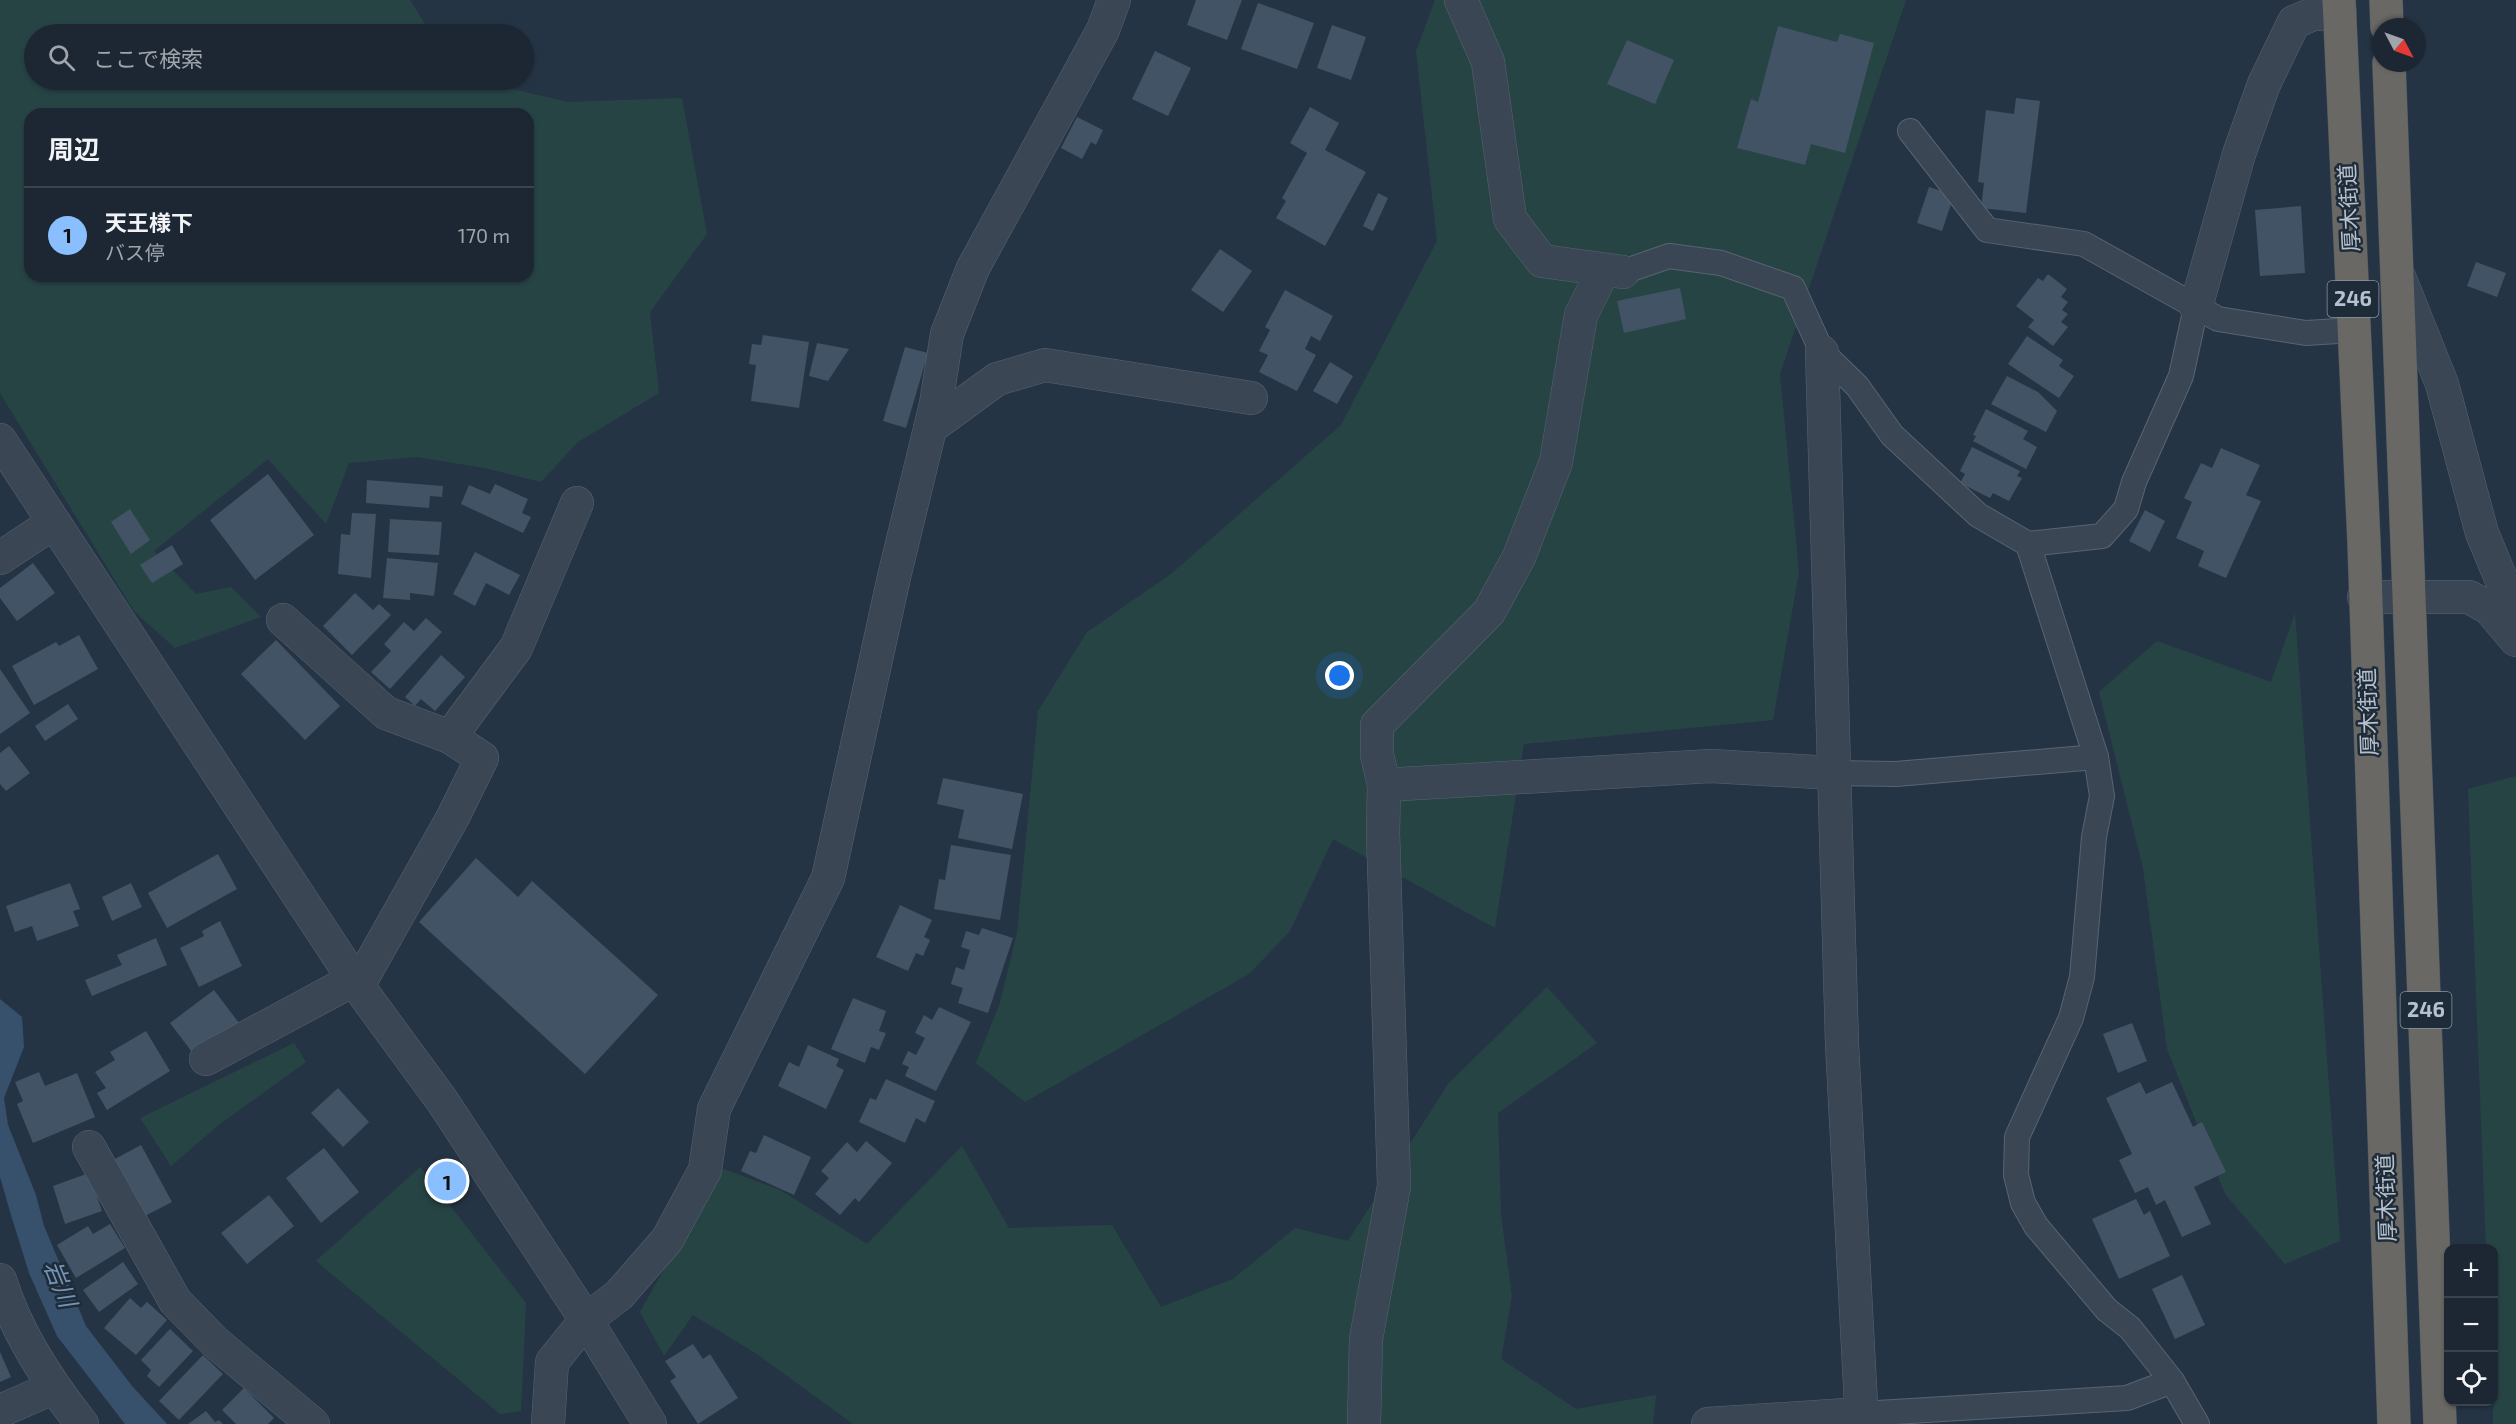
<!DOCTYPE html>
<html lang="ja">
<head>
<meta charset="utf-8">
<style>
  :root { --surface:#1c2733; --page:#29333f; --text:#f1f3f6; --muted:#a0a5ac; --line:#3a444e; --accent:#8abfff }
  body { margin:0; font-family:"Exo 2","Noto Sans JP",sans-serif; background:var(--page); color:var(--text) }
  .controls { position:absolute; right:18px; bottom:18px; display:grid; overflow:hidden; border-radius:12px; box-shadow:0 2px 4px #0004 }
  .controls button { width:54px; height:54px; display:grid; place-items:center; padding:0; border:0; border-bottom:2px solid var(--line); background:var(--surface); color:var(--text); font:30px sans-serif }
  .compass { position:absolute; left:2372px; top:18px; width:54px; height:54px; border-radius:50%; background:var(--surface); box-shadow:0 2px 4px #0004; rotate:131deg }
  .you { position:absolute; left:1340px; top:676px; width:21px; height:21px; margin:-15px; border:4px solid #fff; border-radius:50%; background:#1a73e8; box-shadow:0 0 0 9px #1a73e833 }
  .badge { display:grid; place-items:center; width:39px; height:39px; border-radius:50%; background:var(--accent); color:#111; font-size:20px; font-weight:700 }
  .pin { position:absolute; translate:-50% -50%; border:3px solid #fff; box-shadow:0 2px 6px #0006 }
  .list { margin:0; padding:0; list-style:none }
  h2 { display:flex; justify-content:space-between; align-items:center; height:78px; margin:0; padding:0 24px; font-size:26px }
  h2 small { font-size:20px; font-weight:400; color:var(--muted) }
  .list li { display:grid; grid-template-columns:39px 1fr auto; gap:18px; align-items:center; box-sizing:border-box; height:96px; padding:0 24px; border-top:2px solid var(--line) }
  .list b { display:block; font-size:22px; white-space:nowrap }
  .list p { margin:0; font-size:20px; white-space:nowrap; color:var(--muted) }
  .list em { font-size:20px; font-style:normal; color:var(--muted) }
  .icon { flex:none; width:33px; height:33px; fill:none; stroke:currentColor; stroke-width:2; stroke-linecap:round; stroke-linejoin:round }
  .map { position:relative; flex:none; width:2516px; height:1424px; overflow:hidden }
  .search { position:absolute; background:var(--surface); box-shadow:0 2px 4px #0004; left:24px; top:24px; width:510px; height:66px; display:flex; align-items:center; gap:15px; box-sizing:border-box; padding:0 21px; border-radius:33px; color:var(--muted); font-size:22px }
  .panel { position:absolute; background:var(--surface); box-shadow:0 2px 4px #0004; left:24px; top:108px; width:510px; height:174px; border-radius:18px }
  .map>svg:first-child { display:block }
  .green { fill:#274445; fill-rule:evenodd }
  .water { fill:#37516d }
  .building { fill:#415364 }
  .lines { fill:none; stroke-linecap:round; stroke-linejoin:round }
  .service-casing { stroke:#586471; stroke-width:26 }
  .minor-casing { stroke:#586471; stroke-width:34 }
  .tertiary-casing { stroke:#586471; stroke-width:34 }
  .trunk-casing { stroke:#44515e; stroke-width:34 }
  .service { stroke:#3a4654; stroke-width:24 }
  .minor { stroke:#3a4654; stroke-width:33 }
  .tertiary { stroke:#3a4654; stroke-width:33 }
  .trunk { stroke:#696865; stroke-width:33 }
  .labels { text-anchor:middle; stroke-width:5; stroke-linejoin:round; paint-order:stroke }
  .shield { fill:#1e2b39; stroke:#8994a1; stroke-width:1.5 }
  .shield-label { font-size:21px; font-weight:bold; fill:#b7c1cd }
  .street-label { font-size:22px; fill:#b7c1cd; stroke:#1e2b39 }
  .water-label { font-size:24px; font-style:italic; fill:#7594b3; stroke:#1e2b39 }
</style>
</head>
<body>
<div class="map">
<svg width="2516" height="1424" viewBox="0 0 2516 1424">
  <rect width="100%" height="100%" fill="#253444"/>
  <!-- green -->
  <g class="green">
    <path d="M0 0H410L431 34H34V80H474L568 102 682 98 707 234 650 312 659 393 578 442 541 482 485 468 416 457 349 463 326 524 268 459 154 551 196 594 231 587 261 617 175 648 134 611 0 393ZM30 114H528V276H30Z"/>
    <polygon points="1435,0 1906,0 1780,374 1799,572 1773,720 1524,744 1495,928 1333,839 1290,931 1249,974 1025,1102 976,1063 1000,1003 1017,933 1038,711 1087,632 1171,574 1341,425 1437,241 1416,51"/>
    <polygon points="2295,613 2340,1241 2285,1264 2225,1194 2167,1049 2143,868 2099,692 2157,641 2271,682"/>
    <polygon points="2516,776 2516,1424 2493,1424 2494,1248 2486,1248 2468,789"/>
    <polygon points="1547,987 1597,1043 1498,1113 1501,1215 1512,1296 1501,1359 1576,1409 1656,1395 1653,1424 853,1424 757,1354 693,1315 664,1356 640,1312 721,1168 780,1190 867,1244 962,1146 1009,1228 1112,1225 1161,1307 1233,1279 1295,1228 1348,1241 1448,1084"/>
    <polygon points="294,1043 306,1062 220,1124 171,1166 140,1118"/>
    <polygon points="420,1167 526,1303 521,1411 500,1414 316,1261"/>
  </g>
  <!-- water -->
  <polygon class="water" points="0,999 22,1017 24,1047 4,1098 8,1125 36,1195 44,1226 86,1326 132,1386 167,1424 125,1424 57,1336 29,1273 11,1215 0,1177"/>
  <!-- building -->
  <g class="building">
    <polygon points="1196,0 1242,0 1227,40 1187,25"/>
    <polygon points="1258,3 1314,23 1297,69 1241,49"/>
    <polygon points="1332,25 1366,37 1351,80 1317,68"/>
    <polygon points="1778,26 1837,42 1840,34 1874,43 1845,153 1811,144 1805,165 1737,148 1751,99 1758,102"/>
    <polygon points="1627,40 1674,60 1655,104 1607,84"/>
    <polygon points="1155,51 1191,68 1168,116 1132,99"/>
    <polygon points="2016,98 2040,101 2026,213 1981,208 1984,183 1978,182 1986,110 2014,114"/>
    <polygon points="1310,107 1339,123 1325,150 1366,172 1325,246 1276,218 1286,201 1282,198 1307,153 1290,143"/>
    <polygon points="1077,117 1103,130 1096,145 1091,142 1082,159 1061,148"/>
    <polygon points="1929,187 1954,195 1942,231 1917,223"/>
    <polygon points="1378,193 1388,198 1373,231 1363,226"/>
    <polygon points="2301,206 2305,273 2260,276 2255,210"/>
    <polygon points="1220,249 1252,271 1223,312 1191,290"/>
    <polygon points="2476,262 2506,273 2497,297 2467,286"/>
    <polygon points="2048,274 2067,289 2061,297 2068,302 2062,310 2068,314 2061,322 2068,327 2053,346 2028,327 2034,320 2016,306 2038,278 2043,281"/>
    <polygon points="1680,288 1686,319 1624,333 1617,301"/>
    <polygon points="1285,290 1333,316 1320,341 1311,336 1305,349 1316,355 1297,391 1259,372 1268,355 1259,351 1270,330 1265,327"/>
    <polygon points="763,335 809,342 799,408 751,401 756,365 749,364 752,344 761,345"/>
    <polygon points="2027,336 2063,360 2059,366 2074,376 2059,398 2008,364"/>
    <polygon points="817,343 849,349 828,381 809,376"/>
    <polygon points="905,347 928,353 906,428 883,421"/>
    <polygon points="1330,362 1353,376 1337,404 1313,391"/>
    <polygon points="2007,376 2038,392 2057,411 2046,432 1991,404"/>
    <polygon points="1986,409 2028,431 2023,439 2037,447 2026,469 1973,441 1976,436 1973,435"/>
    <polygon points="1972,447 2020,471 2017,476 2022,478 2009,501 1993,493 1990,498 1960,483 1965,474 1960,471"/>
    <polygon points="2221,448 2260,465 2246,495 2261,501 2226,578 2198,566 2204,551 2176,538 2192,502 2184,498 2201,463 2212,468"/>
    <polygon points="268,474 314,535 255,580 210,520"/>
    <polygon points="367,480 443,486 442,497 430,496 429,508 366,503"/>
    <polygon points="495,484 528,499 522,513 531,517 523,533 461,504 469,485 490,494"/>
    <polygon points="130,509 150,540 131,554 111,522"/>
    <polygon points="2145,510 2165,521 2150,552 2129,541"/>
    <polygon points="352,513 376,514 371,578 338,574 341,534 350,535"/>
    <polygon points="390,519 442,522 439,555 388,552"/>
    <polygon points="172,545 183,564 152,583 140,565"/>
    <polygon points="475,552 520,575 509,595 486,583 475,606 453,594"/>
    <polygon points="387,558 438,563 434,596 410,593 410,600 383,598"/>
    <polygon points="33,563 55,593 17,621 0,598 0,588"/>
    <polygon points="355,593 373,610 379,604 391,615 352,655 323,626"/>
    <polygon points="426,618 442,632 390,689 371,672 391,651 384,644 404,622 414,631"/>
    <polygon points="79,635 98,669 34,705 12,666 56,642 59,646"/>
    <polygon points="276,640 340,706 305,740 241,674"/>
    <polygon points="441,655 465,677 435,711 421,699 415,706 405,697"/>
    <polygon points="0,669 30,713 0,734"/>
    <polygon points="68,704 78,719 45,741 35,726"/>
    <polygon points="9,746 30,773 6,791 0,784 0,753"/>
    <polygon points="943,778 1023,794 1012,849 958,838 964,810 937,804"/>
    <polygon points="951,845 1011,855 1000,920 934,909 939,879 945,880"/>
    <polygon points="218,854 237,889 167,928 148,893"/>
    <polygon points="476,858 518,897 532,881 658,995 585,1074 419,922"/>
    <polygon points="70,883 80,909 73,911 79,926 37,941 32,926 15,932 6,906"/>
    <polygon points="131,883 142,907 112,921 102,897"/>
    <polygon points="900,905 932,920 924,937 930,940 923,956 916,953 908,971 876,957"/>
    <polygon points="220,921 242,966 199,987 180,948 204,936 202,931"/>
    <polygon points="982,928 1013,938 988,1013 958,1003 963,988 951,984 956,967 964,970 970,950 961,947 966,931 979,935"/>
    <polygon points="156,938 167,965 92,996 85,980 122,965 117,955"/>
    <polygon points="214,990 239,1023 195,1056 170,1023"/>
    <polygon points="853,998 886,1011 879,1031 886,1033 879,1050 871,1047 865,1063 831,1049"/>
    <polygon points="939,1007 971,1022 936,1091 905,1076 909,1067 902,1064 908,1051 916,1055 925,1038 915,1033 924,1015 932,1020"/>
    <polygon points="2132,1023 2147,1061 2118,1073 2103,1034"/>
    <polygon points="146,1031 170,1071 107,1110 97,1093 106,1088 95,1072 115,1060 110,1052"/>
    <polygon points="808,1045 839,1059 836,1066 844,1070 826,1109 778,1086 789,1062 799,1067"/>
    <polygon points="39,1072 45,1086 77,1073 95,1117 33,1143 17,1104 23,1101 15,1082"/>
    <polygon points="886,1079 935,1101 925,1123 916,1118 905,1143 859,1122 870,1098 876,1100"/>
    <polygon points="2140,1082 2146,1094 2172,1082 2193,1127 2202,1122 2226,1172 2194,1187 2211,1224 2182,1237 2165,1200 2156,1205 2148,1187 2135,1193 2119,1160 2132,1154 2106,1098"/>
    <polygon points="338,1088 369,1122 343,1147 311,1113"/>
    <polygon points="764,1135 811,1157 794,1195 741,1171 750,1151 756,1153"/>
    <polygon points="866,1141 892,1163 859,1202 855,1198 840,1215 815,1194 829,1178 821,1171 847,1142 857,1152"/>
    <polygon points="141,1145 172,1202 143,1217 113,1160"/>
    <polygon points="324,1148 359,1192 321,1223 286,1178"/>
    <polygon points="89,1173 102,1211 65,1224 53,1186"/>
    <polygon points="269,1195 294,1226 247,1264 221,1233"/>
    <polygon points="2136,1199 2144,1215 2150,1211 2170,1256 2119,1279 2092,1219"/>
    <polygon points="110,1224 125,1248 76,1278 57,1245 88,1226 93,1234"/>
    <polygon points="123,1262 138,1284 99,1312 83,1290"/>
    <polygon points="2182,1275 2205,1325 2175,1339 2152,1289"/>
    <polygon points="130,1298 141,1308 147,1302 167,1320 136,1355 104,1328"/>
    <polygon points="170,1329 193,1351 159,1387 147,1376 151,1370 141,1360"/>
    <polygon points="693,1344 703,1359 710,1354 738,1398 698,1424 670,1381 676,1377 665,1361"/>
    <polygon points="0,1352 11,1377 0,1382"/>
    <polygon points="203,1355 223,1374 179,1420 159,1401"/>
    <polygon points="244,1388 274,1418 268,1424 236,1424 222,1410"/>
    <polygon points="206,1411 215,1422 219,1420 223,1424 188,1424"/>
  </g>
  <g class="lines">
    <!-- service casing -->
    <g class="service-casing">
      <g id="service">
        <polyline points="1910,131 1987,230 2084,244 2218,319 2306,333 2354,330"/>
        <polyline points="1623,272 1669,256 1721,263 1793,288 1822,352 1857,386 1892,435 1978,515 2028,544 2102,536 2126,509 2134,482 2181,376 2196,307"/>
        <polyline points="2096,757 2102,796 2094,837 2082,977 2071,1018 2017,1137 2016,1175 2023,1203 2036,1226 2107,1310 2130,1328 2172,1381 2197,1424"/>
        <polyline points="1833,773 1896,774 2096,757 2028,544"/>
        <polyline points="1861,1414 2127,1398 2172,1381"/>
      </g>
    </g>
    <!-- minor casing -->
    <g class="minor-casing">
      <g id="minor">
        <polyline points="1461,0 1488,62 1510,219 1542,261 1623,272"/>
        <polyline points="2196,307 2239,154 2264,84 2294,22 2313,14 2340,13"/>
        <polyline points="1822,352 1842,1044 1862,1424"/>
        <polyline points="930,428 997,379 1045,365 1251,398"/>
        <polyline points="0,558 53,523"/>
        <polyline points="283,620 386,713 450,737 482,758 453,817 358,986"/>
        <polyline points="450,737 516,648 577,503"/>
        <polyline points="1384,785 1711,766 1833,773"/>
        <polyline points="206,1059 355,979"/>
        <polyline points="89,1147 175,1301 215,1342 313,1424"/>
        <path d="M0 1280C16 1332 48 1381 82 1424"/>
        <polyline points="0,1411 53,1388"/>
        <polyline points="548,1424 552,1362 586,1320 619,1295 667,1240 705,1170 714,1109 828,878 894,577 936,404 947,334 973,268 1103,30 1114,0"/>
        <polyline points="1364,1424 1366,1339 1394,1186 1383,832 1384,785 1377,755 1377,725 1489,612 1519,557 1556,462 1581,315 1603,271"/>
        <polyline points="1708,1424 1861,1414"/>
      </g>
    </g>
    <!-- tertiary casing -->
    <g class="tertiary-casing">
      <g id="tertiary">
        <polyline points="2398,274 2442,384 2482,533 2507,593 2516,633"/>
        <polyline points="0,440 358,986 443,1102 586,1320 650,1424"/>
        <polyline points="2364,597 2469,597 2489,608 2516,640"/>
      </g>
    </g>
    <!-- trunk casing -->
    <g class="trunk-casing">
      <g id="trunk">
        <polyline points="2339,0 2364,543 2394,1424"/>
        <polyline points="2386,0 2387,27"/>
        <polyline points="2389,63 2440,1424"/>
      </g>
    </g>
    <!-- service -->
    <use href="#service" class="service"/>
    <!-- minor -->
    <use href="#minor" class="minor"/>
    <!-- tertiary -->
    <use href="#tertiary" class="tertiary"/>
    <!-- trunk -->
    <use href="#trunk" class="trunk"/>
  </g>
  <g class="labels">
    <!-- shield labels -->
    <g class="shield">
      <rect x="2327.5" y="281" width="51" height="36" rx="4.5"/>
      <rect x="2400.5" y="992" width="51" height="36" rx="4.5"/>
    </g>
    <g class="shield-label">
      <text x="2353" y="306">246</text>
      <text x="2426" y="1017">246</text>
    </g>
    <!-- street labels -->
    <g class="street-label">
      <text transform="translate(2349 208) rotate(-93)" y="8">厚木街道</text>
      <text transform="translate(2368 712) rotate(-92)" y="8">厚木街道</text>
      <text transform="translate(2386 1198) rotate(-92)" y="8">厚木街道</text>
    </g>
    <!-- water labels -->
    <g class="water-label">
      <text transform="translate(60 1284) rotate(68)" y="8">岩川</text>
    </g>
  </g>
</svg>
<div class="controls">
<button>+</button>
<button>−</button>
<button><svg class="icon" aria-label="locate" viewBox="0 0 24 24"><circle cx="12" cy="12" r="6"/><path d="M12 2v4M12 18v4M2 12h4M18 12h4"/></svg></button>
</div>
<svg class="compass" viewBox="-18 -18 36 36"><path d="M0-13l5 13h-10z" fill="#e53935"/><path d="M0 13l5-13h-10z" fill="#a0a5ac"/></svg>
<div class="you"></div>
<div class="pin badge" style="left:447px;top:1181px">1</div>
<div class="search"><svg class="icon" aria-label="search" viewBox="0 0 24 24"><circle cx="10" cy="10" r="6"/><path d="M15 15l6 6"/></svg>ここで検索</div>
<section class="panel">
<h2>周辺<small></small></h2>
<ul class="list">
<li><span class="badge">1</span><div><b>天王様下</b><p>バス停</p></div><em>170 m</em></li>
</ul>
</section>
</div>
</body>
</html>
